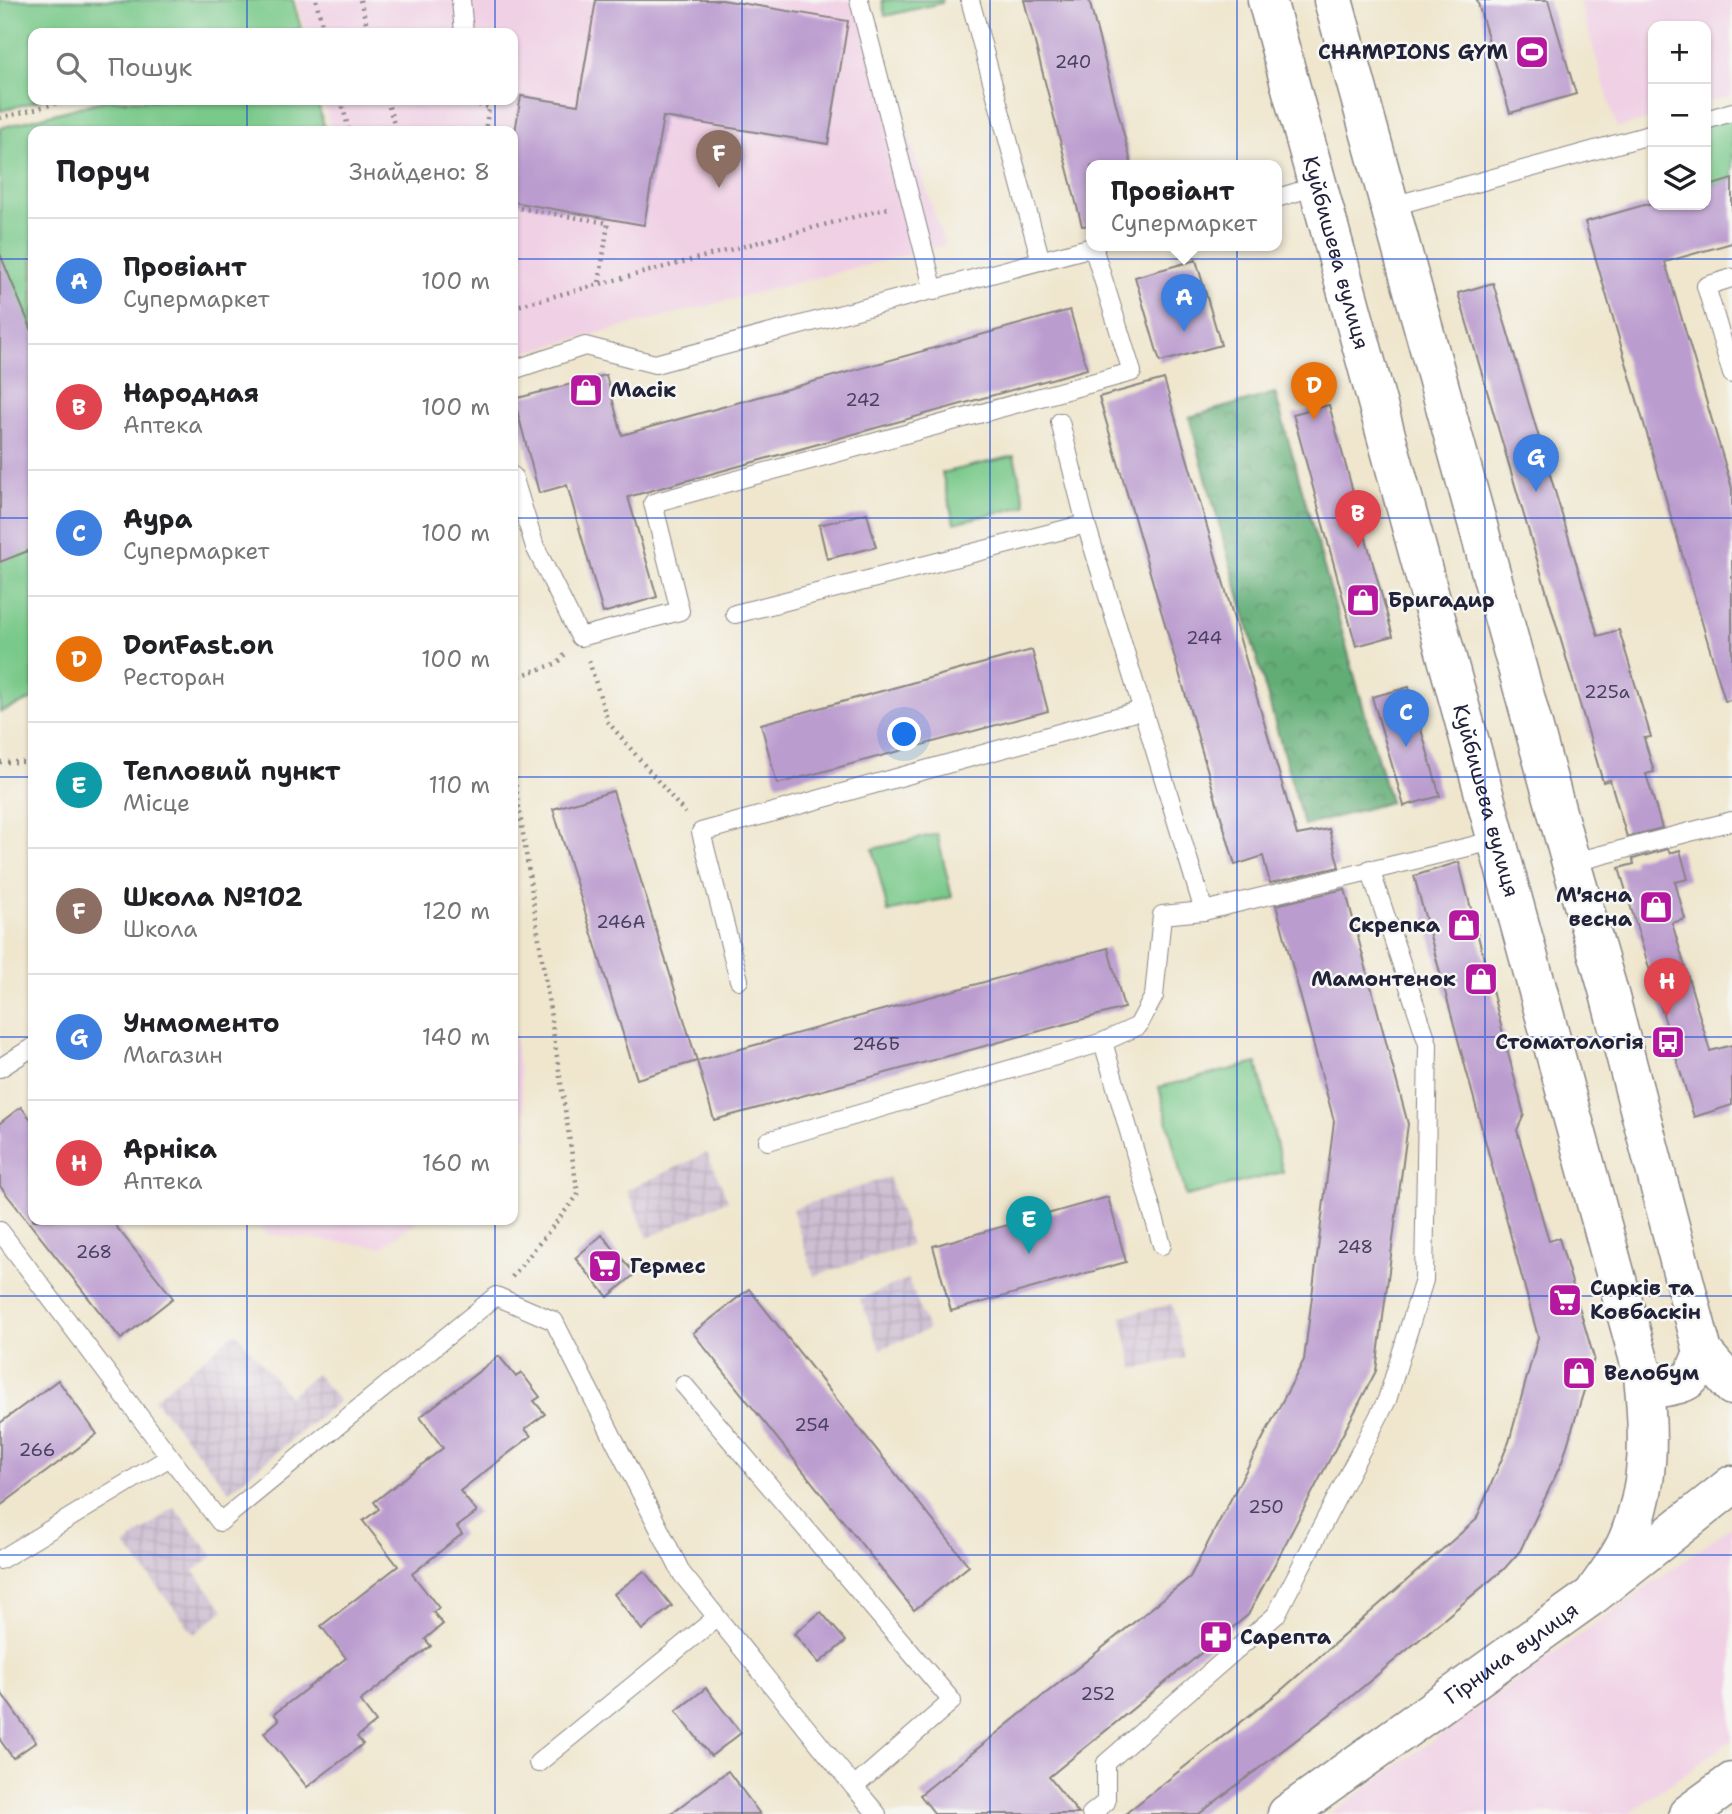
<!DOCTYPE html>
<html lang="uk">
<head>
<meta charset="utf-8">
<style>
  :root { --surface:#fff; --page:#f2f2f2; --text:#202124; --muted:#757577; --line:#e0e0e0; --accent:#111827 }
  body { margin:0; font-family:"Shantell Sans",sans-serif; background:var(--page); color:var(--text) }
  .controls { position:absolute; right:21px; top:21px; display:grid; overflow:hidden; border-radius:14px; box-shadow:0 2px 5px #0004 }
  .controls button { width:63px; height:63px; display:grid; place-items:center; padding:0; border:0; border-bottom:2px solid var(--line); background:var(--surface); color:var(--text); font:35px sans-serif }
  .you { position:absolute; left:905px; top:735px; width:24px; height:24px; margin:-18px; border:5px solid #fff; border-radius:50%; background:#1a73e8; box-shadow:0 0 0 10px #1a73e833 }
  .badge { display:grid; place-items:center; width:46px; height:46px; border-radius:50%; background:var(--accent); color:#fff; font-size:23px; font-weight:700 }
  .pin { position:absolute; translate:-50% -58px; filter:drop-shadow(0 2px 4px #0008) }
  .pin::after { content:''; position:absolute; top:37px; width:24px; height:21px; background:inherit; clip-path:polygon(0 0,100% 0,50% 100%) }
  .popup { position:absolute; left:1086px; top:160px; width:196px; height:91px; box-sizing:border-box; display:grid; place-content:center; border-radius:14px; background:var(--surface); filter:drop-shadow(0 2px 5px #0005); font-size:23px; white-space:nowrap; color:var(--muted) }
  .popup b { font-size:26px; color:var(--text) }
  .popup::after { content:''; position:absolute; left:50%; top:100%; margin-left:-14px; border:14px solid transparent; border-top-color:var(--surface) }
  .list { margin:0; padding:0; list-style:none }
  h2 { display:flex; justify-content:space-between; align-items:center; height:91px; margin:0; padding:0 28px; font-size:30px }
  h2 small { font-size:23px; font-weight:400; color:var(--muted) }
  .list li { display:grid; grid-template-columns:46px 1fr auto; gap:21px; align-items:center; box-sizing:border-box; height:126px; padding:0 28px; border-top:2px solid var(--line) }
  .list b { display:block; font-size:26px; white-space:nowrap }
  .list p { margin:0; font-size:23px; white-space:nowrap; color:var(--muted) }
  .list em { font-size:23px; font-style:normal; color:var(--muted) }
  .icon { flex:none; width:38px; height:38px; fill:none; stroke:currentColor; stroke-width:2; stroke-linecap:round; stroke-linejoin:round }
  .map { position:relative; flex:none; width:1732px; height:1814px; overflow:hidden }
  .search { position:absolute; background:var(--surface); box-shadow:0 2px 5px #0004; left:28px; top:28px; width:490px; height:77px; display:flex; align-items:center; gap:18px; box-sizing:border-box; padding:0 24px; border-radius:14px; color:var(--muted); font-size:26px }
  .panel { position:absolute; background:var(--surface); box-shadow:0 2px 5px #0004; left:28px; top:126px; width:490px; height:1099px; border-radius:14px }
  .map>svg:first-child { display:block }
  .built { fill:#f0d0e5 }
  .industrial { fill:url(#industrial-grid) }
  .green { fill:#79c98a; stroke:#4e7662; stroke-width:2 }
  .forest { fill:url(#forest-crowns); stroke:#426858; stroke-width:2 }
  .building { fill:#bb9ccf }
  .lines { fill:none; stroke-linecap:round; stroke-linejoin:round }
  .lane-casing { stroke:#888484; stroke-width:20 }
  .secondary-casing { stroke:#888484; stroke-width:41 }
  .primary-casing { stroke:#888484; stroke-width:41 }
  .path { stroke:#888484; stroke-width:4.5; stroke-dasharray:2 5; stroke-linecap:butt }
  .lane { stroke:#fff; stroke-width:18 }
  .secondary { stroke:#fff; stroke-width:38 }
  .primary { stroke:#fff; stroke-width:38 }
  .grid { fill:none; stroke:#1d4ed8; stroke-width:2; stroke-opacity:0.55 }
  .labels { text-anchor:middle; stroke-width:5; stroke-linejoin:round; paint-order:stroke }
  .number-label { font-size:18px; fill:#484060 }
  .poi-label { font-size:21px; font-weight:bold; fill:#22223b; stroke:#f6f6f2; text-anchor:start }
  .street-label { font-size:21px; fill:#22223b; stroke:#f6f6f2 }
</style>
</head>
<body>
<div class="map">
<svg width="1732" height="1814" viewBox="0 0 1732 1814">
  <defs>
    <pattern id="industrial-grid" width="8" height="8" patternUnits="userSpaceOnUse" patternTransform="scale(1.75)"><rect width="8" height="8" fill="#cebed2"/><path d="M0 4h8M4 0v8" fill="none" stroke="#b1a3b5"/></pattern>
    <pattern id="forest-crowns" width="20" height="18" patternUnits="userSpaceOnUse" patternTransform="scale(1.75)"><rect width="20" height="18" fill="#62ad76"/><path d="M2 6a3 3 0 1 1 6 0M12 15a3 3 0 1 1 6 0" fill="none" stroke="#508c62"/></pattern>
  </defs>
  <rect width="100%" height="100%" fill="#f6f6f2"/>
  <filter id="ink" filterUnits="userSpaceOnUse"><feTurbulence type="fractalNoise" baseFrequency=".0143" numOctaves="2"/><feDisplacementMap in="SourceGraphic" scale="14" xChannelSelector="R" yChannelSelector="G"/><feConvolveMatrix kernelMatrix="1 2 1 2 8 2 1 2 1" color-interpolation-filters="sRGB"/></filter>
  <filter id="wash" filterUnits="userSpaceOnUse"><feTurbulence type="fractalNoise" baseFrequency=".00686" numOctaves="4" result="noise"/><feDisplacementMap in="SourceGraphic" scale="28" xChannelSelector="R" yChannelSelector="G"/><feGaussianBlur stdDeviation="1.57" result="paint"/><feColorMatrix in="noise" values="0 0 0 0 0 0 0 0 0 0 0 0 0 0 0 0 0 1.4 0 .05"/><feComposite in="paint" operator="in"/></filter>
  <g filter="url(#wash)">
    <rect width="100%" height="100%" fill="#efe6cd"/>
    <!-- built -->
    <g class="built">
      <polygon points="297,0 863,0 945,245 513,355 513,131 331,131 323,100 513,100 513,33 305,33"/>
      <polygon points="1579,0 1732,0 1732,95 1706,103 1706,26 1653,26 1653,118 1617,128"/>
      <polygon points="513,1023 528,1136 513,1148 513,1022"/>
      <polygon points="254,1220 418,1220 382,1247 267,1234"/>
      <polygon points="1732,1526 1732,1740 1628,1814 1330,1814"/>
    </g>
    <!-- industrial -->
    <g class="industrial">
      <polygon points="707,1153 728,1200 648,1238 627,1190"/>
      <polygon points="889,1177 911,1245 814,1276 792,1209"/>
      <polygon points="908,1279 928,1330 880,1349 860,1299"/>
      <polygon points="1172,1304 1185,1358 1134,1369 1121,1316"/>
      <polygon points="236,1332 289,1396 316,1374 339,1401 229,1491 154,1399"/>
      <polygon points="174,1507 213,1556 194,1571 224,1610 194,1634 125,1545"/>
    </g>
    <!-- green -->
    <g class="green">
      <polygon points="0,0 293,0 301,28 282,33 33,33 33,100 42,100 0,111"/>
      <polygon points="882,0 942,0 942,3 885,16"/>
      <polygon points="106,100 317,100 325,131 33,131 33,699 0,712 0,128"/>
      <polygon points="1732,112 1732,180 1706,187 1706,120"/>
      <polygon points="1014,456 1026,506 954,523 942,473"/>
      <polygon points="937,834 952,897 888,912 873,849"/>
      <polygon points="1257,1063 1283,1172 1186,1196 1159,1087"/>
    </g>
    <!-- forest -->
    <polygon class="forest" points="1275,393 1390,802 1304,826 1189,417"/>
    <g id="blocks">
      <!-- building -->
      <g class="building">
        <polygon points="596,0 722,0 848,21 828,144 663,117 644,225 513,202 513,144 521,96 578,105"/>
        <polygon points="1024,0 1089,0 1132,166 1091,166 1091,225 1082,226"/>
        <polygon points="1477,0 1548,0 1576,94 1510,113"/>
        <polygon points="1732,179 1732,243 1665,262 1732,488 1732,700 1725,701 1585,222 1644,205 1706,205 1706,187"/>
        <polygon points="0,254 33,333 33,549 0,562"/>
        <polygon points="1196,260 1221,345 1160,362 1135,277"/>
        <polygon points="1493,283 1598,636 1619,630 1651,737 1644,738 1654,772 1646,774 1662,828 1627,837 1610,780 1603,782 1458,293"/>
        <polygon points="1070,310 1087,369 628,497 657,597 603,613 567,485 539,493 514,399 606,375 622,435"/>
        <polygon points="1164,379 1297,835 1329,829 1339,867 1270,883 1263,856 1235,865 1099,397"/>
        <polygon points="1329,405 1393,636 1356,646 1293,414"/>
        <polygon points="867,513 876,547 827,559 819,525"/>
        <polygon points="1032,650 1048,711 777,784 761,724"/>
        <polygon points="1409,687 1440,796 1404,806 1372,697"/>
        <polygon points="613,791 697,1061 637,1079 553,809"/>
        <polygon points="1668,849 1670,853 1680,850 1688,879 1675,882 1685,919 1672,923 1710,1051 1732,1045 1732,1105 1694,1117 1619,868 1634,864 1633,859"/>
        <polygon points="1459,862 1524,1115 1517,1130 1549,1241 1559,1238 1594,1358 1562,1462 1520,1551 1505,1568 1334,1711 1199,1814 1125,1814 1279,1692 1476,1520 1509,1442 1538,1337 1414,876"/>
        <polygon points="1345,889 1408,1124 1376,1371 1248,1615 1049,1777 1079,1814 935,1814 920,1795 1190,1577 1304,1360 1334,1121 1276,905"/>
        <polygon points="1108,948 1124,1008 714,1120 697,1061"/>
        <polygon points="21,1107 33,1122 33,1220 111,1220 173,1298 121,1339 0,1186 0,1123"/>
        <polygon points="1108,1197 1126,1262 951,1311 933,1246"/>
        <polygon points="602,1235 635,1274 608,1297 575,1258"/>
        <polygon points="749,1289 969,1566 914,1610 693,1333"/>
        <polygon points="499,1356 516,1377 521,1372 540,1397 534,1401 545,1414 525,1429 531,1436 460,1491 477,1512 457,1527 462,1534 412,1574 439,1608 433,1612 443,1624 425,1639 431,1646 360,1701 376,1722 357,1737 363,1744 307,1787 264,1733 279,1720 274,1714 346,1658 321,1626 398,1566 363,1521 379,1509 374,1502 443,1448 420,1417"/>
        <polygon points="58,1380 97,1434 0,1506 0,1423"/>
        <polygon points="644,1571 672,1606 642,1630 614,1594"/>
        <polygon points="821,1612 846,1641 819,1663 794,1634"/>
        <polygon points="706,1688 741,1733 711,1756 676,1711"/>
        <polygon points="0,1691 36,1742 13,1758 0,1740"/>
        <polygon points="728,1771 760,1814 670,1814"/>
      </g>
    </g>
  </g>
  <g filter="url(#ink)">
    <use href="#blocks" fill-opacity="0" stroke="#888484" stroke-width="2"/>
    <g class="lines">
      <!-- lane casing -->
      <g class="lane-casing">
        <g id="lane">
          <polyline points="461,0 464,33"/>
          <polyline points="859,0 934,291"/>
          <polyline points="970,0 1041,261"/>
          <polyline points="1706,120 1732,112"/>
          <polyline points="1277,198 1317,186"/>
          <polyline points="1389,207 1653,134"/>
          <polyline points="1732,278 1706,286 1732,374"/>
          <polyline points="513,370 585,346 655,364 1096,246"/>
          <polyline points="1060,422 1086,524 1204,911 1497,840"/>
          <polyline points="513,476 535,547 580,637 680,611 653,503 1132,372 1093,247"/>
          <polyline points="735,614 1086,524"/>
          <polyline points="1571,863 1732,821"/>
          <polyline points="739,980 701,832 1142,710"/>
          <polyline points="1103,1042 1162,1245"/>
          <polyline points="0,1068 33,1047"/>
          <polyline points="768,1141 1103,1042 1138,1026 1154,996 1162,915 1204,911"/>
          <polyline points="0,1231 170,1457"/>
          <polyline points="684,1385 952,1701 854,1787 877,1814"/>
          <polyline points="0,1560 170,1457 220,1522 496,1296 554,1321 682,1574 854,1787"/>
          <polyline points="538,1763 716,1618"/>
          <polyline points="1091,1814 1106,1802 1106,1763 1276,1615 1387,1400 1424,1280 1428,1044 1370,869"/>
        </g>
      </g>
      <!-- secondary casing -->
      <g class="secondary-casing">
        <g id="secondary">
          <path id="s1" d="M1267 0 1643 1375C1649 1433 1651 1484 1628 1539 1621 1557 1607 1574 1596 1590"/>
          <polyline points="1333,0 1571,863 1607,986 1703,1352 1732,1386"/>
          <path d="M1643 1375 1665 1387C1693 1382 1693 1378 1703 1352"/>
        </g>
      </g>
      <!-- primary casing -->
      <g class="primary-casing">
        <g id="primary">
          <path id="s2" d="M1287 1814 1593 1595 1732 1485"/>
          <polyline points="1688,1814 1732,1782"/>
        </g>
      </g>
      <!-- path -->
      <g class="path">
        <polyline points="316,0 324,33"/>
        <polyline points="360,0 369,33"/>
        <polyline points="341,100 349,131"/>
        <polyline points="387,100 396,131"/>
        <polyline points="451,100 489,107 485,131"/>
        <polyline points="0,118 69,100"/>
        <polyline points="513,207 608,223 599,284"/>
        <polyline points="513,307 888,208"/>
        <polyline points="589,661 608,722 685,813"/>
        <polyline points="513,678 558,663 565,654"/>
        <polyline points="0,762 33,762"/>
        <polyline points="512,1277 578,1195 513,768"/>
      </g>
      <!-- lane -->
      <use href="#lane" class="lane"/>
      <!-- secondary -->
      <use href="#secondary" class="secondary"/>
      <!-- primary -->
      <use href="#primary" class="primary"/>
    </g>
  </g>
  <!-- grid -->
  <path class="grid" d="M247 0V33M495 0V33M742 0V1814M990 0V1814M1237 0V1814M1485 0V1814M247 100V131M495 100V131M0 259H33M513 259H1732M0 518H33M513 518H1732M0 777H33M513 777H1732M0 1037H33M513 1037H1732M247 1220V1814M495 1220V1814M0 1296H1732M0 1555H1732"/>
  <!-- icons -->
  <defs>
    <g id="stadium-square" transform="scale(1.75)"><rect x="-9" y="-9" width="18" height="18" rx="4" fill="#b5179e" stroke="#f6f6f2"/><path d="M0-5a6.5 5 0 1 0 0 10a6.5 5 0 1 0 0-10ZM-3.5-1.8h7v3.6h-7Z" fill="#fff"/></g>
    <g id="shop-square" transform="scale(1.75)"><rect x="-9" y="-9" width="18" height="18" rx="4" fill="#b5179e" stroke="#f6f6f2"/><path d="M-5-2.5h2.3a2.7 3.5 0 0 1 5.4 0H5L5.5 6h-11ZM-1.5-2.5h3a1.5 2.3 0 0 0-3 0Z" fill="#fff"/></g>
    <g id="bus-square" transform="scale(1.75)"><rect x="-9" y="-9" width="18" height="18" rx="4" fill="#b5179e" stroke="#f6f6f2"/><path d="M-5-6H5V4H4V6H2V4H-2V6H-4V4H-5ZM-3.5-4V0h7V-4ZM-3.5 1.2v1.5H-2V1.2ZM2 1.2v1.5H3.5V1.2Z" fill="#fff"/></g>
    <g id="supermarket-square" transform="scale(1.75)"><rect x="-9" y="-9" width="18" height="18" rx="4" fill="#b5179e" stroke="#f6f6f2"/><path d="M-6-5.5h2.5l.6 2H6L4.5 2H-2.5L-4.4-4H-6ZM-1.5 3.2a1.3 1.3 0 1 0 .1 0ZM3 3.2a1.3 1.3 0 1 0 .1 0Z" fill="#fff"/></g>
    <g id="pharmacy-square" transform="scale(1.75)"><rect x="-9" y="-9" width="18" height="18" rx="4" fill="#b5179e" stroke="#f6f6f2"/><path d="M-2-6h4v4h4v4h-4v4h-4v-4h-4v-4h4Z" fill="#fff"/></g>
  </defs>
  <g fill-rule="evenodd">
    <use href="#stadium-square" x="1532" y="52"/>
    <use href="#shop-square" x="586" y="390"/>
    <use href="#shop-square" x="1363" y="600"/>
    <use href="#shop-square" x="1656" y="907"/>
    <use href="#shop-square" x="1464" y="925"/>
    <use href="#shop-square" x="1481" y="979"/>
    <use href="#bus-square" x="1668" y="1042"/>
    <use href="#supermarket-square" x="605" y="1266"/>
    <use href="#supermarket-square" x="1565" y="1300"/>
    <use href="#shop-square" x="1579" y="1373"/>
    <use href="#pharmacy-square" x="1216" y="1637"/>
  </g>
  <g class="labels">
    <!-- number labels -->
    <g class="number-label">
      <text x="1073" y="68">240</text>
      <text x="863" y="406">242</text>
      <text x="1204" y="644">244</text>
      <text x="1607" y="698">225а</text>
      <text x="621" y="928">246А</text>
      <text x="876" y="1050">246Б</text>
      <text x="1355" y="1253">248</text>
      <text x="94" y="1258">268</text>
      <text x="812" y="1431">254</text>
      <text x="37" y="1456">266</text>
      <text x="1266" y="1513">250</text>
      <text x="1098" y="1700">252</text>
    </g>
    <!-- poi labels -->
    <g class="poi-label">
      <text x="1508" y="59" text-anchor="end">CHAMPIONS GYM</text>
      <text x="610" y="397">Масік</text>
      <text x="1388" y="607">Бригадир</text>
      <text x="1632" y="902" text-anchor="end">М'ясна<tspan x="1632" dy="24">весна</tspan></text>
      <text x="1440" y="932" text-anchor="end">Скрепка</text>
      <text x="1456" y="986" text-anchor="end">Мамонтенок</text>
      <text x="1644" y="1049" text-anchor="end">Стоматологія</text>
      <text x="630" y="1273">Гермес</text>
      <text x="1590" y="1295">Сирків та<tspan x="1590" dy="24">Ковбаскін</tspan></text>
      <text x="1604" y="1380">Велобум</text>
      <text x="1240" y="1644">Сарепта</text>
    </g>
    <!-- street labels -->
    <g class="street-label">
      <text dy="7" stroke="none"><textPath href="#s1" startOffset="262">Куйбишева вулиця</textPath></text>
      <text dy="7" stroke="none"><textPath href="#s1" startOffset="830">Куйбишева вулиця</textPath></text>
      <text dy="7" stroke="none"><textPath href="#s2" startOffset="276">Гірнича вулиця</textPath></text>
    </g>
  </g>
</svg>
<div class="controls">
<button>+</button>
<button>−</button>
<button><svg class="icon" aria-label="layers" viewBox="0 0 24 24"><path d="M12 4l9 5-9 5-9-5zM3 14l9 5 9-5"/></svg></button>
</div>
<div class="you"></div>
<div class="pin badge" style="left:1184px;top:332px;background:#3f7fe0">A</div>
<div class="popup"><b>Провіант</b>Супермаркет</div>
<div class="pin badge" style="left:1358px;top:548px;background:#e0444e">B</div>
<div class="pin badge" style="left:1406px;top:747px;background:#3f7fe0">C</div>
<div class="pin badge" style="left:1314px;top:420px;background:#e8710a">D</div>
<div class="pin badge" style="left:1029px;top:1254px;background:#0f9aa8">E</div>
<div class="pin badge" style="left:719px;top:188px;background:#8d6e63">F</div>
<div class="pin badge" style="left:1536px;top:492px;background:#3f7fe0">G</div>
<div class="pin badge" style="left:1667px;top:1016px;background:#e0444e">H</div>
<div class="search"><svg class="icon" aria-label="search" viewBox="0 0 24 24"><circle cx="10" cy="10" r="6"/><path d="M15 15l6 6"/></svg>Пошук</div>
<section class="panel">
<h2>Поруч<small>Знайдено: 8</small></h2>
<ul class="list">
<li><span class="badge" style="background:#3f7fe0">A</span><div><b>Провіант</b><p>Супермаркет</p></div><em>100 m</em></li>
<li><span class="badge" style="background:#e0444e">B</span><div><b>Народная</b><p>Аптека</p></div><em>100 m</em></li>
<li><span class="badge" style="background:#3f7fe0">C</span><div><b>Аура</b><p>Супермаркет</p></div><em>100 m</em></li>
<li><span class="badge" style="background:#e8710a">D</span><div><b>DonFast.on</b><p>Ресторан</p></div><em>100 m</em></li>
<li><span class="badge" style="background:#0f9aa8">E</span><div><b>Тепловий пункт</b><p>Місце</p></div><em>110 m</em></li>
<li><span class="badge" style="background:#8d6e63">F</span><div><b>Школа №102</b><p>Школа</p></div><em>120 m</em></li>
<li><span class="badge" style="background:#3f7fe0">G</span><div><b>Унмоменто</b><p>Магазин</p></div><em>140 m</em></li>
<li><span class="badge" style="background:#e0444e">H</span><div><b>Арніка</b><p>Аптека</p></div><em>160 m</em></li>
</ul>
</section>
</div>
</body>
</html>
